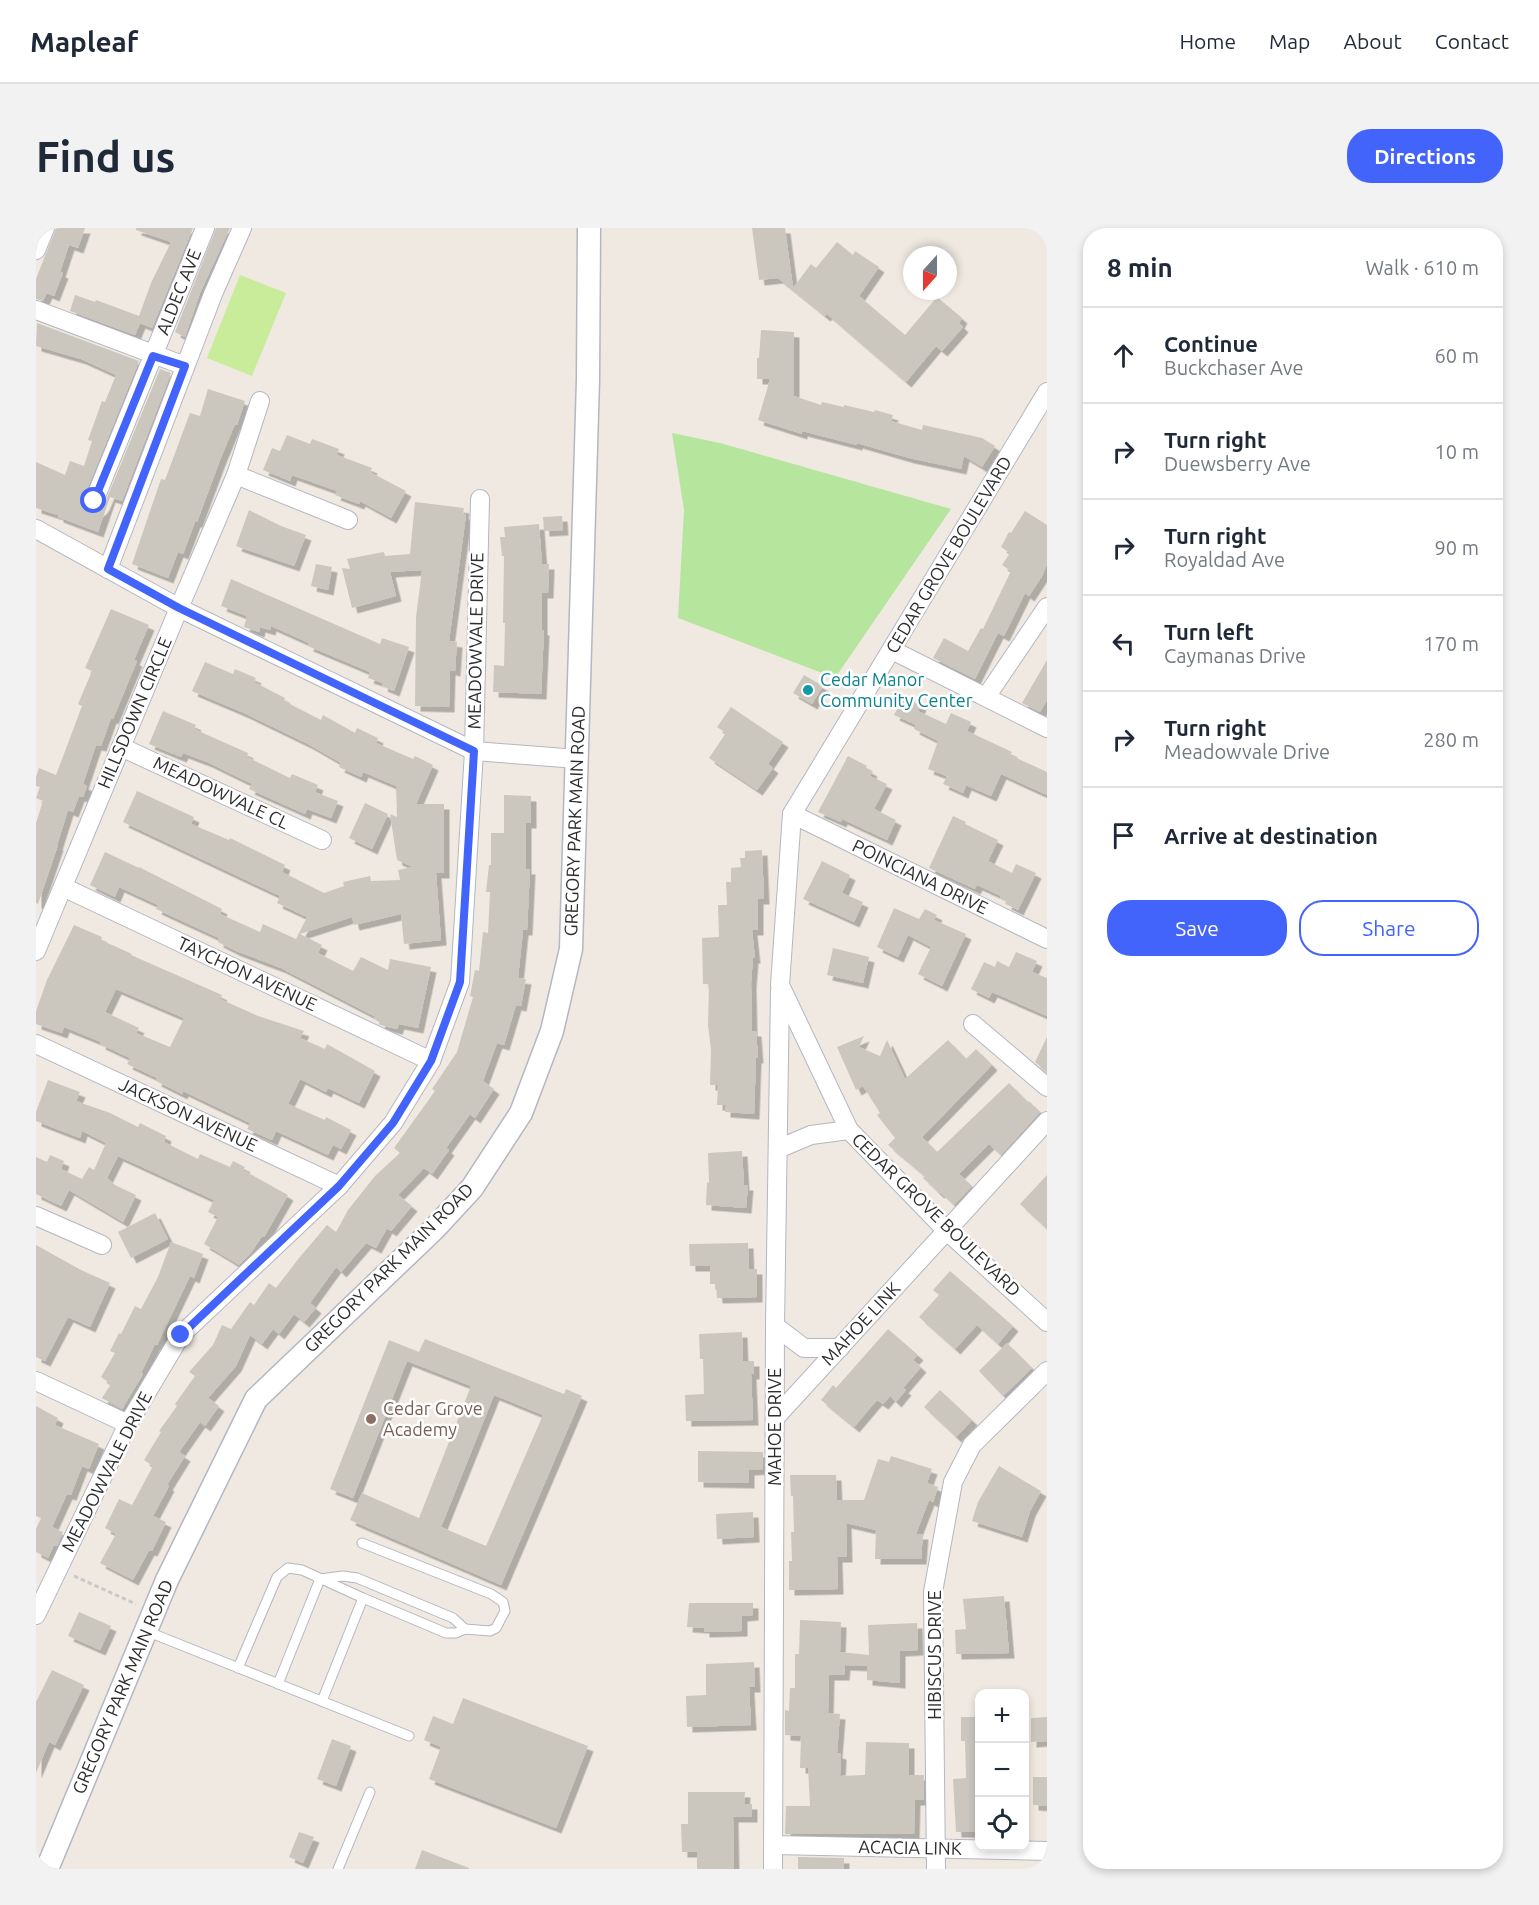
<!DOCTYPE html>
<html lang="en">
<head>
<meta charset="utf-8">
<style>
  :root { --surface:#fff; --page:#f2f2f3; --text:#1f2937; --muted:#747a83; --line:#e0e1e3; --accent:#4264fb }
  body { margin:0; font-family:Ubuntu,sans-serif; background:var(--page); color:var(--text) }
  .controls { position:absolute; right:18px; bottom:18px; display:grid; overflow:hidden; border-radius:12px; box-shadow:0 3px 9px #0003 }
  .controls button { width:54px; height:54px; display:grid; place-items:center; padding:0; border:0; border-bottom:2px solid var(--line); background:var(--surface); color:var(--text); font:30px sans-serif }
  .compass { position:absolute; left:867px; top:18px; width:54px; height:54px; border-radius:50%; background:var(--surface); box-shadow:0 3px 9px #0003; rotate:201deg }
  .stop { position:absolute; width:18px; height:18px; margin:-14px; border:4px solid #4264fb; border-radius:50%; background:#fff }
  .stop.end { background:#4264fb; border-color:#fff; box-shadow:0 2px 6px #0008 }
  .list { margin:0; padding:0; list-style:none }
  h2 { display:flex; justify-content:space-between; align-items:center; height:78px; margin:0; padding:0 24px; font-size:26px }
  h2 small { font-size:20px; font-weight:400; color:var(--muted) }
  .list li { display:grid; grid-template-columns:39px 1fr auto; gap:18px; align-items:center; box-sizing:border-box; height:96px; padding:0 24px; border-top:2px solid var(--line) }
  .list b { display:block; font-size:22px; white-space:nowrap }
  .list p { margin:0; font-size:20px; white-space:nowrap; color:var(--muted) }
  .list em { font-size:20px; font-style:normal; color:var(--muted) }
  .actions { display:flex; gap:12px; padding:18px 24px }
  .actions a { flex:1; padding:14px 0; border:2px solid var(--accent); border-radius:24px; text-align:center; font-size:21px; color:var(--accent) }
  .actions .main { background:var(--accent); color:#fff }
  .icon { flex:none; width:33px; height:33px; fill:none; stroke:currentColor; stroke-width:2; stroke-linecap:round; stroke-linejoin:round }
  .map { position:relative; flex:none; width:1011px; height:1641px; overflow:hidden; border-radius:24px }
  header { display:flex; align-items:center; gap:36px; box-sizing:border-box; height:84px; padding:0 30px; background:var(--surface); border-bottom:2px solid var(--line) }
  header strong { font-size:28px }
  nav { display:flex; gap:33px; margin-inline-start:auto; font-size:21px }
  .intro { display:flex; align-items:center; justify-content:space-between; box-sizing:border-box; height:144px; padding:0 36px }
  h1 { margin:0; font-size:42px }
  .button { padding:15px 27px; border-radius:24px; background:var(--accent); color:#fff; font-size:21px; font-weight:700 }
  main { display:flex; gap:36px; padding:0 36px }
  aside { flex:1; background:var(--surface); border-radius:24px; box-shadow:0 3px 9px #0003 }
  .map>svg:first-child { display:block }
  .park { fill:#b6e59e }
  .pitch { fill:#c9ec9a }
  .building { fill:#cbc7bf; fill-rule:evenodd; filter:url(#shadow) }
  .lines { fill:none; stroke-linecap:round; stroke-linejoin:round }
  .service-casing { stroke:#b4b7c1; stroke-width:11 }
  .minor-casing { stroke:#b4b7c1; stroke-width:20 }
  .tertiary-casing { stroke:#b4b7c1; stroke-width:25 }
  .path { stroke:#c9c9c9; stroke-width:3; stroke-dasharray:4.5 3; stroke-linecap:butt }
  .service { stroke:#fff; stroke-width:9 }
  .minor { stroke:#fff; stroke-width:18 }
  .tertiary { stroke:#fff; stroke-width:22 }
  .route { stroke:#4264fb; stroke-width:8 }
  .culture-dot { fill:#0f9aa8; stroke:#fff; stroke-width:2 }
  .education-dot { fill:#8d6e63; stroke:#fff; stroke-width:2 }
  .labels { text-anchor:middle; stroke-width:5; stroke-linejoin:round; paint-order:stroke }
  .street-label { font-size:18px; fill:#2e2e2e; stroke:#fff }
  .culture-label { font-size:18px; fill:#0d838f; stroke:#fff; text-anchor:start }
  .education-label { font-size:18px; fill:#785e54; stroke:#fff; text-anchor:start }
</style>
</head>
<body>
<header>
<strong>Mapleaf</strong>
<nav><a>Home</a><a>Map</a><a>About</a><a>Contact</a></nav>
</header>
<div class="intro"><h1>Find us</h1><a class="button">Directions</a></div>
<main>
<div class="map">
<svg width="1011" height="1641" viewBox="0 0 1011 1641">
  <defs>
    <filter id="shadow"><feDropShadow dx="5.5" dy="5.5" stdDeviation="0" flood-color="#0004"/></filter>
  </defs>
  <rect width="100%" height="100%" fill="#efe9e1"/>
  <!-- park -->
  <polygon class="park" points="636,205 684,215 915,281 799,450 642,390 648,282"/>
  <!-- pitch -->
  <polygon class="pitch" points="204,47 250,65 216,148 171,130"/>
  <!-- building -->
  <g class="building">
    <polygon points="20,0 49,0 42,20 33,17 24,44 27,45 18,68 11,65 7,73 0,71 0,51"/>
    <polygon points="100,0 157,0 116,100 104,95 99,107 34,83 39,67 59,74 60,72 103,88 115,55 135,14 100,2"/>
    <polygon points="180,0 194,0 164,65 149,109 139,104"/>
    <polygon points="716,0 749,0 757,60 775,36 780,40 801,14 817,27 819,23 843,39 823,68 869,107 901,69 926,90 923,95 927,99 906,123 900,118 870,154 791,86 789,88 742,50 723,52"/>
    <polygon points="1,95 103,133 48,269 49,279 54,284 64,282 68,277 124,141 135,145 86,273 74,269 62,304 22,289 22,287 0,280 0,234 29,247 34,233 48,238 56,213 52,212 66,173 69,174 80,147 45,131 0,118"/>
    <polygon points="725,102 758,104 758,168 785,177 786,174 808,179 808,177 838,184 839,182 857,187 855,193 886,202 887,197 946,210 959,218 946,239 928,228 925,241 873,230 821,215 821,217 766,203 766,206 722,192 734,151 721,151 721,130 723,130"/>
    <polygon points="172,161 209,173 201,197 199,196 184,232 161,294 159,294 147,326 142,324 132,350 96,336 125,251 129,252 154,185 164,188"/>
    <polygon points="251,207 274,216 276,211 303,221 301,227 336,240 334,244 370,263 355,290 324,273 323,276 299,267 301,263 256,247 254,253 227,242 236,220 244,223"/>
    <polygon points="379,274 428,280 427,286 430,287 413,413 421,414 419,443 414,442 413,479 379,478 380,389 386,342 354,344 360,368 316,380 306,340 314,341 311,331 348,324 349,328 374,326"/>
    <polygon points="213,282 245,298 270,307 258,338 200,318"/>
    <polygon points="989,283 1011,297 1011,336 1006,348 993,368 989,365 968,408 962,405 939,451 897,430 908,410 932,423 945,400 947,401 975,343 966,337 974,325 965,319 973,304 975,305"/>
    <polygon points="526,288 527,302 508,303 507,289"/>
    <polygon points="503,296 506,336 513,336 512,365 506,365 506,402 508,402 505,466 457,464 458,437 468,438 469,395 467,395 468,328 466,328 464,309 469,309 468,299"/>
    <polygon points="280,336 296,339 292,362 275,358"/>
    <polygon points="195,351 344,416 346,410 373,419 358,463 346,458 347,455 332,450 334,444 272,418 273,415 235,398 234,402 224,399 223,404 208,399 211,388 185,378"/>
    <polygon points="75,381 113,397 98,432 101,433 77,491 75,490 65,518 60,517 47,556 51,558 47,569 43,568 37,584 32,582 21,617 22,617 2,676 0,675 0,595 7,573 0,570 4,559 0,558 0,549 3,540 20,547 46,478 42,476 56,443 49,440"/>
    <polygon points="1011,432 1011,472 1004,484 986,475"/>
    <polygon points="169,434 197,446 199,441 220,450 218,454 249,470 248,473 285,492 287,487 319,505 321,500 342,510 340,515 377,531 379,528 397,537 380,576 408,576 408,645 400,645 405,712 368,716 365,686 318,697 316,689 264,706 286,717 282,725 317,743 325,729 352,742 354,731 395,739 382,800 363,796 361,801 348,798 343,796 344,792 338,791 338,788 245,740 200,723 182,714 183,710 120,681 122,677 83,659 79,669 54,657 69,624 103,640 103,639 186,681 184,686 224,704 227,696 260,711 271,689 241,675 244,668 87,594 101,563 158,589 155,596 193,612 194,610 249,637 246,644 288,665 308,658 307,654 334,648 335,653 364,652 362,642 377,639 361,632 354,586 361,589 360,558 327,544 325,549 303,539 305,535 272,516 208,485 156,463"/>
    <polygon points="768,447 787,458 776,476 757,465"/>
    <polygon points="867,469 885,477 882,483 910,496 915,485 935,494 931,503 976,524 974,527 1011,544 1011,567 965,546 955,568 930,557 927,565 907,556 911,548 892,541 902,513 878,501 880,497 858,487"/>
    <polygon points="695,479 747,514 732,536 737,540 721,562 673,530 690,505 681,499"/>
    <polygon points="127,483 160,497 158,501 212,525 211,529 254,550 256,546 282,557 279,564 302,573 295,590 271,581 269,586 213,561 216,556 171,534 147,525 145,529 113,516"/>
    <polygon points="812,528 831,538 830,540 836,543 834,548 851,556 838,581 860,592 851,612 806,591 805,594 782,584"/>
    <polygon points="468,567 495,568 495,595 490,595 490,641 494,641 491,702 487,702 482,750 490,751 485,778 480,777 468,817 461,815 447,853 458,861 439,890 434,886 410,920 413,922 396,946 388,940 362,967 376,978 355,1003 351,1000 340,1020 330,1015 305,1044 300,1039 274,1075 280,1080 268,1094 258,1086 243,1106 237,1101 226,1116 214,1107 200,1138 172,1170 183,1178 169,1198 164,1194 143,1224 149,1228 131,1257 133,1258 117,1288 130,1294 116,1323 113,1322 97,1352 64,1335 80,1306 69,1300 83,1271 96,1277 117,1238 108,1232 125,1204 123,1203 141,1178 139,1176 159,1148 153,1144 177,1117 186,1097 195,1101 214,1074 218,1077 233,1055 240,1060 263,1030 291,997 300,1004 312,982 339,948 364,925 358,920 399,863 396,861 421,824 437,769 434,768 439,742 443,743 447,704 452,705 454,664 450,664 453,637 455,637 455,605 468,605"/>
    <polygon points="329,575 352,586 336,621 313,610"/>
    <polygon points="917,588 930,594 929,596 962,612 952,633 976,645 980,636 1000,645 982,682 970,676 971,673 964,670 965,668 941,657 939,661 893,640"/>
    <polygon points="726,622 728,671 722,671 722,702 716,702 719,730 717,730 715,755 716,803 720,803 722,830 720,830 718,886 689,884 689,877 681,877 682,857 674,857 675,822 672,797 673,756 667,756 666,710 683,709 682,677 691,677 690,654 695,654 695,640 705,639 704,630 709,630 709,623"/>
    <polygon points="786,633 814,647 806,665 827,674 818,694 767,671"/>
    <polygon points="858,680 883,691 889,681 901,687 898,692 930,706 906,758 882,746 895,719 872,707 862,729 841,719"/>
    <path d="M38 697 66 709 65 712 96 726 95 727 186 767 184 771 222 788 268 803 264 810 289 821 291 816 339 843 323 875 292 860 290 864 264 851 252 876 289 892 290 889 315 902 305 921 297 917 292 927 240 903 236 912 211 901 214 895 147 863 146 866 120 853 121 850 91 836 94 830 64 816 65 814 28 799 26 805 0 796V783L11 752ZM80 761 148 790 134 819 100 805 103 800 69 784Z"/>
    <polygon points="797,720 833,729 827,755 791,747"/>
    <polygon points="980,724 1001,733 996,744 1011,750 1011,788 956,764 953,770 935,761 948,734 959,739 961,733 973,739"/>
    <polygon points="828,808 823,819 844,828 851,812 869,851 912,812 930,831 940,821 956,837 886,909 901,924 973,855 992,874 993,873 1004,884 965,927 953,916 923,946 936,958 918,977 904,964 903,965 887,950 889,948 852,917 859,910 841,887 844,885 827,858 820,862 801,819"/>
    <polygon points="1011,809 1011,844 999,834"/>
    <polygon points="12,852 44,864 40,873 74,885 102,899 104,895 130,908 128,914 162,931 164,926 194,939 197,933 209,939 207,942 252,967 228,1009 226,1008 215,1025 203,1037 168,1016 182,989 172,984 178,972 82,928 71,950 79,957 100,967 87,994 33,962 25,978 0,966 0,929 11,934 14,927 28,933 25,941 46,951 53,939 58,942 70,915 46,903 44,910 0,893 0,884"/>
    <polygon points="706,923 708,957 712,957 710,980 670,977 671,954 673,955 672,925"/>
    <polygon points="1011,947 1011,1001 984,976"/>
    <polygon points="119,985 132,1011 95,1030 82,1004"/>
    <polygon points="135,1014 167,1026 158,1050 154,1048 121,1117 119,1116 105,1145 107,1146 86,1181 66,1170 75,1156 65,1149 79,1125 74,1123 83,1105 85,1106 99,1078 105,1081 122,1049"/>
    <polygon points="712,1015 713,1041 721,1041 721,1069 681,1070 680,1056 674,1056 674,1038 654,1038 653,1016"/>
    <polygon points="0,1017 45,1042 74,1055 54,1099 32,1089 9,1133 0,1129"/>
    <polygon points="914,1043 977,1098 962,1116 941,1097 919,1121 883,1089 903,1067 897,1062"/>
    <polygon points="852,1101 882,1127 877,1132 885,1139 867,1160 870,1162 860,1174 854,1168 847,1176 841,1172 818,1199 785,1172 797,1157 800,1160"/>
    <polygon points="706,1104 707,1133 718,1133 718,1146 715,1146 717,1192 650,1193 649,1167 668,1166 667,1131 664,1131 663,1106"/>
    <path d="M389 1111 528 1166 530 1161 546 1168 465 1357 314 1292 326 1265 383 1290 435 1158 371 1133 317 1270 294 1261 353 1112 383 1124ZM458 1167 507 1187 450 1318 405 1299Z"/>
    <polygon points="971,1115 996,1140 967,1168 943,1143"/>
    <polygon points="904,1162 936,1192 920,1209 888,1179"/>
    <polygon points="0,1178 22,1190 19,1197 63,1216 53,1241 46,1238 35,1267 31,1266 16,1299 27,1304 21,1318 18,1317 12,1330 0,1324 0,1301 5,1290 0,1288"/>
    <polygon points="662,1223 727,1224 727,1241 713,1242 713,1255 662,1254"/>
    <polygon points="855,1228 896,1241 891,1255 902,1259 897,1274 893,1272 880,1306 887,1306 885,1331 839,1331 840,1302 810,1295 811,1329 801,1329 802,1361 753,1362 753,1333 756,1333 755,1304 758,1304 757,1268 755,1268 754,1247 800,1247 801,1272 828,1272 842,1231 853,1234"/>
    <polygon points="963,1238 1005,1263 994,1283 986,1309 936,1293 942,1274"/>
    <polygon points="717,1284 718,1309 681,1311 680,1286"/>
    <polygon points="968,1368 973,1425 920,1426 919,1402 930,1401 927,1371"/>
    <polygon points="653,1375 717,1375 717,1387 706,1388 706,1403 668,1404 668,1400 651,1399"/>
    <polygon points="43,1384 75,1398 64,1422 32,1408"/>
    <polygon points="764,1392 805,1394 804,1424 833,1427 832,1397 881,1395 882,1422 864,1423 864,1455 831,1452 831,1438 809,1437 808,1447 793,1447 792,1485 804,1486 801,1525 805,1526 804,1548 829,1547 830,1514 873,1515 873,1547 888,1547 888,1572 879,1572 878,1606 749,1606 750,1578 774,1578 772,1540 764,1540 765,1508 749,1507 749,1482 753,1483 754,1460 759,1460 759,1426 763,1426"/>
    <polygon points="718,1434 719,1459 713,1459 715,1497 651,1499 650,1468 670,1467 670,1436"/>
    <polygon points="16,1442 48,1457 19,1517 13,1514 0,1545 0,1474"/>
    <polygon points="427,1470 552,1518 520,1600 393,1551 405,1519 388,1512 397,1488 417,1496"/>
    <polygon points="925,1489 944,1489 944,1604 920,1604 917,1551 930,1550 929,1513 925,1513"/>
    <polygon points="1011,1489 1011,1513 995,1514 995,1490"/>
    <polygon points="296,1511 315,1518 300,1558 281,1551"/>
    <polygon points="997,1549 1011,1549 1011,1578 997,1577"/>
    <polygon points="652,1564 709,1564 708,1576 716,1576 716,1589 697,1589 698,1641 661,1641 661,1624 646,1624 645,1596 652,1596"/>
    <polygon points="263,1604 278,1609 267,1635 253,1629"/>
    <polygon points="386,1622 433,1640 433,1641 379,1641"/>
    <polygon points="762,1629 808,1630 808,1641 762,1641"/>
  </g>
  <g class="lines">
    <!-- service casing -->
    <g class="service-casing">
      <g id="service">
        <polyline points="326,1315 455,1366 467,1374 469,1383 460,1400 454,1403 429,1401 420,1405 410,1405 327,1370"/>
        <polyline points="110,1403 373,1508"/>
        <polyline points="202,1440 241,1349 252,1340 266,1342 327,1370 286,1473"/>
        <polyline points="242,1456 284,1351 307,1348 321,1350 417,1390 429,1401"/>
        <polyline points="302,1641 334,1564"/>
      </g>
    </g>
    <!-- minor casing -->
    <g class="minor-casing">
      <g id="minor">
        <polyline points="0,22 9,0"/>
        <polyline points="0,82 149,138"/>
        <polyline points="1011,164 756,586 744,757 813,902 911,1003 1011,1094"/>
        <polyline points="200,247 312,292"/>
        <polyline points="58,273 169,0"/>
        <polyline points="0,301 143,380 438,523 541,531"/>
        <polyline points="72,341 177,66 206,0"/>
        <polyline points="856,422 1011,500"/>
        <polyline points="950,469 1011,379"/>
        <polyline points="85,519 286,612"/>
        <polyline points="756,586 1011,711"/>
        <polyline points="27,659 395,833"/>
        <polyline points="0,723 143,380 200,247 224,173"/>
        <polyline points="937,796 1011,859"/>
        <polyline points="0,816 303,958"/>
        <polyline points="742,921 775,907 813,902"/>
        <polyline points="0,988 66,1017"/>
        <polyline points="739,1098 768,1120 804,1120"/>
        <polyline points="0,1153 92,1196"/>
        <polyline points="739,1190 1011,893"/>
        <polyline points="0,1387 92,1196 145,1107 303,958 357,895 395,833 424,754 438,523 444,271"/>
        <polyline points="738,1617 1011,1623"/>
        <polyline points="737,1641 739,1098 744,762"/>
        <polyline points="900,1641 897,1364 917,1254 936,1217 1011,1143"/>
      </g>
    </g>
    <!-- tertiary casing -->
    <g class="tertiary-casing">
      <polyline id="tertiary" points="11,1641 131,1352 220,1171 398,1001 436,960 485,885 516,803 535,721 552,152 553,0"/>
    </g>
    <!-- path -->
    <polyline class="path" points="38,1348 100,1376"/>
    <!-- service -->
    <use href="#service" class="service"/>
    <!-- minor -->
    <use href="#minor" class="minor"/>
    <!-- tertiary -->
    <use href="#tertiary" class="tertiary"/>
  </g>
  <g class="lines">
    <!-- route -->
    <polyline class="route" points="58,273 117,128 149,138 72,341 143,380 438,523 424,754 395,833 357,895 303,958 145,1107"/>
  </g>
  <!-- markers -->
  <circle class="culture-dot" cx="772" cy="462" r="6"/>
  <circle class="education-dot" cx="335" cy="1191" r="6"/>
  <g class="labels">
    <!-- street labels -->
    <g class="street-label">
      <text transform="translate(143 64) rotate(-68)" y="6">ALDEC AVE</text>
      <text transform="translate(913 327) rotate(-59)" y="6">CEDAR GROVE BOULEVARD</text>
      <text transform="translate(440 413) rotate(-89)" y="6">MEADOWVALE DRIVE</text>
      <text transform="translate(99 485) rotate(-67)" y="6">HILLSDOWN CIRCLE</text>
      <text transform="translate(185 565) rotate(25)" y="6">MEADOWVALE CL</text>
      <text transform="translate(539 593) rotate(-88)" y="6">GREGORY PARK MAIN ROAD</text>
      <text transform="translate(884 649) rotate(26)" y="6">POINCIANA DRIVE</text>
      <text transform="translate(211 746) rotate(25)" y="6">TAYCHON AVENUE</text>
      <text transform="translate(152 887) rotate(25)" y="6">JACKSON AVENUE</text>
      <text transform="translate(900 987) rotate(44)" y="6">CEDAR GROVE BOULEVARD</text>
      <text transform="translate(353 1040) rotate(-45)" y="6">GREGORY PARK MAIN ROAD</text>
      <text transform="translate(825 1096) rotate(-47)" y="6">MAHOE LINK</text>
      <text transform="translate(739 1199) rotate(-90)" y="6">MAHOE DRIVE</text>
      <text transform="translate(71 1244) rotate(-63)" y="6">MEADOWVALE DRIVE</text>
      <text transform="translate(899 1427) rotate(-90)" y="6">HIBISCUS DRIVE</text>
      <text transform="translate(87 1459) rotate(-67)" y="6">GREGORY PARK MAIN ROAD</text>
      <text transform="translate(874 1620) rotate(1)" y="6">ACACIA LINK</text>
    </g>
    <!-- culture labels -->
    <g class="culture-label">
      <text x="784" y="458">Cedar Manor<tspan x="784" dy="21">Community Center</tspan></text>
    </g>
    <!-- education labels -->
    <g class="education-label">
      <text x="347" y="1187">Cedar Grove<tspan x="347" dy="21">Academy</tspan></text>
    </g>
  </g>
</svg>
<div class="controls">
<button>+</button>
<button>−</button>
<button><svg class="icon" aria-label="locate" viewBox="0 0 24 24"><circle cx="12" cy="12" r="6"/><path d="M12 2v4M12 18v4M2 12h4M18 12h4"/></svg></button>
</div>
<svg class="compass" viewBox="-18 -18 36 36"><path d="M0-13l5 13h-10z" fill="#e53935"/><path d="M0 13l5-13h-10z" fill="#747a83"/></svg>
<div class="stop" style="left:58px;top:273px"></div>
<div class="stop end" style="left:145px;top:1107px"></div>
</div>
<aside>
<h2>8 min<small>Walk · 610 m</small></h2>
<ul class="list">
<li><svg class="icon" aria-label="ahead" viewBox="0 0 24 24"><path d="M12 20V5M6 11l6-6 6 6"/></svg><div><b>Continue</b><p>Buckchaser Ave</p></div><em>60 m</em></li>
<li><svg class="icon" aria-label="right" viewBox="0 0 24 24"><path d="M7 20v-9h11M14 6l5 5-5 5"/></svg><div><b>Turn right</b><p>Duewsberry Ave</p></div><em>10 m</em></li>
<li><svg class="icon" aria-label="right" viewBox="0 0 24 24"><path d="M7 20v-9h11M14 6l5 5-5 5"/></svg><div><b>Turn right</b><p>Royaldad Ave</p></div><em>90 m</em></li>
<li><svg class="icon" aria-label="left" viewBox="0 0 24 24"><path d="M17 20v-9H6M10 6l-5 5 5 5"/></svg><div><b>Turn left</b><p>Caymanas Drive</p></div><em>170 m</em></li>
<li><svg class="icon" aria-label="right" viewBox="0 0 24 24"><path d="M7 20v-9h11M14 6l5 5-5 5"/></svg><div><b>Turn right</b><p>Meadowvale Drive</p></div><em>280 m</em></li>
<li><svg class="icon" aria-label="arrive" viewBox="0 0 24 24"><path d="M6 21V4h12l-3 4 3 4H6"/></svg><div><b>Arrive at destination</b></div></li>
</ul>
<div class="actions"><a class="main">Save</a><a>Share</a></div>
</aside>
</main>
</body>
</html>
